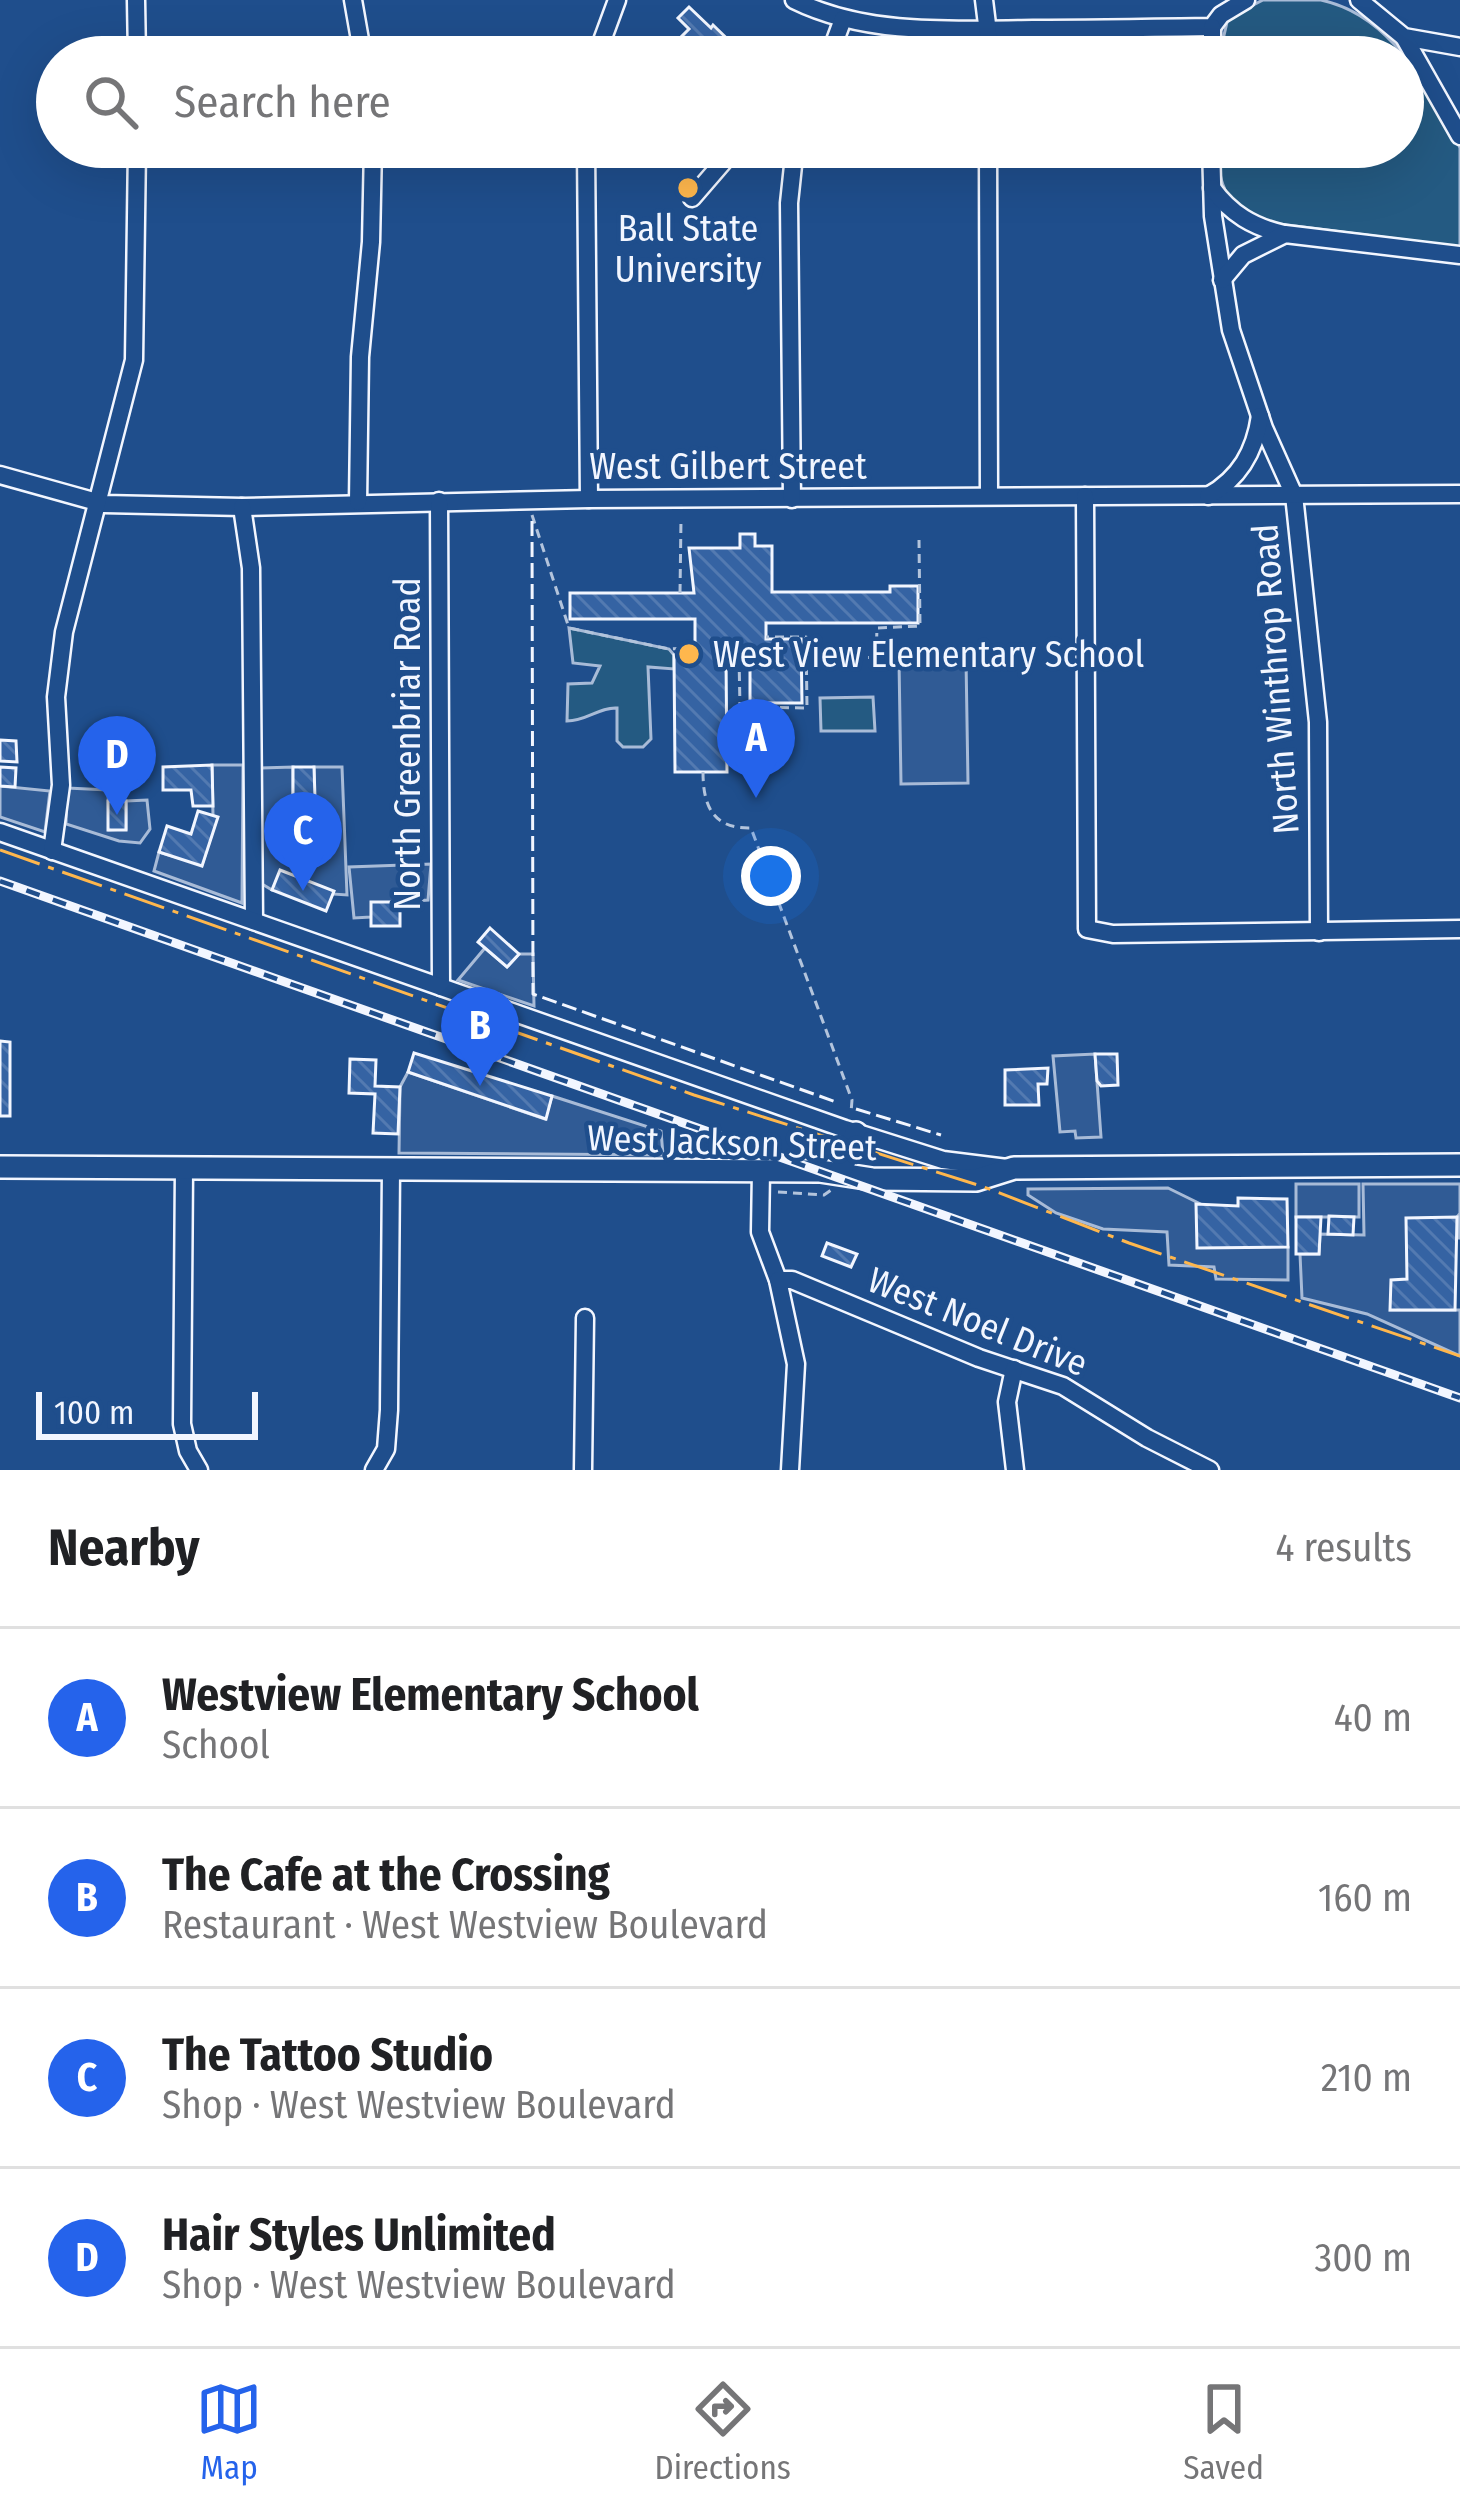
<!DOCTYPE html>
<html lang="en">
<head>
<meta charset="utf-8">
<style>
  :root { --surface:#fff; --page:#f2f2f2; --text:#202124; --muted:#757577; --line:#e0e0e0; --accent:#2563eb }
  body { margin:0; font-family:"Fira Sans Condensed",sans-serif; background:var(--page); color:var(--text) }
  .scale { position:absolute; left:36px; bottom:30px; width:222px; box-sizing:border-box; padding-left:12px; border:6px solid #f2f6ff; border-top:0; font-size:33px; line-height:42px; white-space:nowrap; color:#f2f6ff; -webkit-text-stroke:9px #1f4e8c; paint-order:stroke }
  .you { position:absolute; left:771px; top:876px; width:42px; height:42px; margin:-30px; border:9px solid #fff; border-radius:50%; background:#1a73e8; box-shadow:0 0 0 18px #1a73e833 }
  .badge { display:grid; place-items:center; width:78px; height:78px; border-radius:50%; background:var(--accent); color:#fff; font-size:39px; font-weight:700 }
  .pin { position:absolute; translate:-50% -99px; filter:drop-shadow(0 3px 6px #0008) }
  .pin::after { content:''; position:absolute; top:63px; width:42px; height:36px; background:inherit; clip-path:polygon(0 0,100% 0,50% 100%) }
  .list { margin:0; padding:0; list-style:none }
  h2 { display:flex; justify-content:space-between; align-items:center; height:156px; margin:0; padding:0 48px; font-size:51px }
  h2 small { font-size:39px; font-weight:400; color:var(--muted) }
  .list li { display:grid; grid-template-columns:78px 1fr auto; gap:36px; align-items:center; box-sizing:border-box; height:180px; padding:0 48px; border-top:3px solid var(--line) }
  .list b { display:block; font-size:45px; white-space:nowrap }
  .list p { margin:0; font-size:39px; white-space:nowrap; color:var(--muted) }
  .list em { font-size:39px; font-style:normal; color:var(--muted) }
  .icon { flex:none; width:66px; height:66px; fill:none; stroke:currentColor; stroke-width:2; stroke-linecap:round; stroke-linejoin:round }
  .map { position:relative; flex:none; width:1460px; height:1470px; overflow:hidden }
  .search { position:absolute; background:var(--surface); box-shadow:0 12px 48px #0002; left:36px; right:36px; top:36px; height:132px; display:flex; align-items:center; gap:30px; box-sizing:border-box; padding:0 42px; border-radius:66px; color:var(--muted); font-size:45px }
  .sheet { height:876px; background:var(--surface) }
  nav { display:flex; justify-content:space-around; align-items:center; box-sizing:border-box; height:168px; border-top:3px solid var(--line); background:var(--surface); font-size:33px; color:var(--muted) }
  nav a { display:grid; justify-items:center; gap:6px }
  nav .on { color:var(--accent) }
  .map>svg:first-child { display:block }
  .green { fill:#245a82; stroke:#a8bbd7; stroke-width:3 }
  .parking { fill:#305b95; stroke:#a8bbd7; stroke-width:3 }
  .building { fill:url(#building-back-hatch); stroke:#f2f6ff; stroke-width:3 }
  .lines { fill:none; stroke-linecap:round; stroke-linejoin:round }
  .minor-casing { stroke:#f2f6ff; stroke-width:21 }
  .major-casing { stroke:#f2f6ff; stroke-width:26 }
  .path { stroke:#b3c4dc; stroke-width:3; stroke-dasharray:9 6; stroke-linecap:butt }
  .minor { stroke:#1f4e8c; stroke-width:16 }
  .major { stroke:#1f4e8c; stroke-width:21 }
  .rail-casing { stroke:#f2f6ff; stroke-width:9 }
  .rail { stroke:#1f4e8c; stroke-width:4.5; stroke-dasharray:14; stroke-linecap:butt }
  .fence { stroke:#f2f6ff; stroke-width:3; stroke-dasharray:15 6; stroke-linecap:butt }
  .power { stroke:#ffb74d; stroke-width:3; stroke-dasharray:42 9 6 9; stroke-linecap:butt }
  .poi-dot { fill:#ffb74d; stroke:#1f4e8c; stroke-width:4.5 }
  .labels { text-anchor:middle; stroke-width:9; stroke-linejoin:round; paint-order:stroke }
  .poi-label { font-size:36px; fill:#f2f6ff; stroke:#1f4e8c }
  .street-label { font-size:36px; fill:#f2f6ff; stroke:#1f4e8c }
</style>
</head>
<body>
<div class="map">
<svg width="1460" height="1470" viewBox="0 0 1460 1470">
  <defs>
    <pattern id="building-back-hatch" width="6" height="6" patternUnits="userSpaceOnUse" patternTransform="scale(3)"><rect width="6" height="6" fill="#3563a3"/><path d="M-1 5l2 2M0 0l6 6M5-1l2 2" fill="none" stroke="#537ab1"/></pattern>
  </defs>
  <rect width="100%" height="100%" fill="#1f4e8c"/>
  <!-- green -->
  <g class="green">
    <path d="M1321 0C1389 15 1420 77 1453 132L1460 148V247L1265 222C1225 202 1220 191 1217 147H1403V57H1219L1228 18 1263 0Z"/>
    <path d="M569 628 669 649 674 655V669L648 667 651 739 643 747H623L617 741V708C599 707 587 721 567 721L568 684 592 683 600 666 573 663Z"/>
    <polygon points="873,697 875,731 821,731 820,698"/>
  </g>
  <!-- parking -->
  <g class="parking">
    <polygon points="966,659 968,783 901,784 899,661"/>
    <polygon points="212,765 243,765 242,903 154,871 159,852 202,865 217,818 213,816"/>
    <polygon points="293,767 293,829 315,829 314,767 342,767 347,895 272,890 262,884 261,768"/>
    <polygon points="0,786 50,791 45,832 0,817"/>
    <polygon points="67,788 108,790 109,830 126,829 126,801 147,800 150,829 140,843 119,841 66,824"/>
    <polygon points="431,864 428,900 400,902 371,917 354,918 349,867"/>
    <polygon points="485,948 507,967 519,954 533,954 534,1006 458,980"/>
    <polygon points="1095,1054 1101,1137 1076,1138 1075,1131 1060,1132 1053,1056"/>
    <polygon points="408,1072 545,1119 552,1096 661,1131 663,1155 399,1153 400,1087"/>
    <rect x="1296" y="1184" width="63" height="33"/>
    <polygon points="1363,1184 1460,1184 1460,1238 1457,1238 1457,1217 1407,1279 1391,1310 1460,1310 1460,1356 1367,1314 1302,1298 1300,1254 1319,1254 1320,1234 1364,1235"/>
    <polygon points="1168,1188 1288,1247 1288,1280 1216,1279 1214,1267 1169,1265 1167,1232 1103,1229 1056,1213 1028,1195 1028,1189"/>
  </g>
  <!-- building -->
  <g class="building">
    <polygon points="689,7 711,28 713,25 746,57 706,57 693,45 684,55 673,45 689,29 678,18"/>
    <polygon points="740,534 755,534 755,546 772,546 772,592 890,592 890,586 918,586 918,623 766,623 766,639 801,639 802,703 750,703 750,657 726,657 727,772 675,772 674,655 695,655 695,619 570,619 570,593 694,593 689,548 740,548"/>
    <polygon points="0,740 16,741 17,762 0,761"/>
    <polygon points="212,765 213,806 193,806 191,790 163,790 163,767"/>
    <polygon points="0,767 16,768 15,787 0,786"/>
    <polygon points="293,767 314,767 316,829 293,829"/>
    <rect x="108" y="801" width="18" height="29"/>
    <polygon points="198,811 218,817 202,866 159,852 167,826 191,834"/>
    <polygon points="280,870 334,891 326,911 272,890"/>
    <rect x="371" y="902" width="29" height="24"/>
    <polygon points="490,928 519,954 507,967 478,942"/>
    <polygon points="0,1041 10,1042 10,1116 0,1116"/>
    <polygon points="414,1053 552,1096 546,1119 408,1072"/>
    <polygon points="1095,1054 1117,1054 1118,1085 1101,1086 1097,1081"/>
    <polygon points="350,1059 376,1060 375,1086 400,1087 398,1134 373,1133 375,1094 349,1093"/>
    <polygon points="1048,1068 1047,1084 1038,1084 1039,1105 1005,1105 1005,1070"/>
    <polygon points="1238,1198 1287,1199 1288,1247 1197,1248 1196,1204 1238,1206"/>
    <polygon points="1329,1216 1354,1217 1353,1235 1328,1234"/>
    <polygon points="1296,1217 1321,1217 1319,1254 1296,1254"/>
    <polygon points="1457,1217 1455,1310 1390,1310 1391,1280 1407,1279 1406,1218"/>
    <polygon points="827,1243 857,1254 851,1267 822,1256"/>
  </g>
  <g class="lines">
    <!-- minor casing -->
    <g class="minor-casing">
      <g id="minor">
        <polyline points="136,0 137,57"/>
        <polyline points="353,0 363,57"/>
        <path d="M794 0C867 36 954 30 1033 29 1093 29 1152 28 1212 27L1221 15 1246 0"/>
        <polyline points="984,0 991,57"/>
        <polyline points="1359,0 1404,37 1460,47"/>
        <polyline points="1404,37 1460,136"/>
        <polyline points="596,57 617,0"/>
        <polyline points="829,57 843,19"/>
        <polyline points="1212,57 1212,27"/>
        <polyline points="586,147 589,499"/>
        <polyline points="988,147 989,496"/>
        <polyline points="1211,147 1213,216 1231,330 1264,428 1294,495 1318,722 1319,932"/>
        <path d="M1212 188C1231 214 1253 227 1284 234"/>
        <polyline points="692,198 736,147"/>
        <polyline points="1222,280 1243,255 1285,234 1460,255"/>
        <polyline points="0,475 104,504 242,507 589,499 1460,494"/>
        <polyline points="1085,496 1087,929 1113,934 1460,929"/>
        <path d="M1208 496C1240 478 1255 451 1260 416"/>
        <polyline points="792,499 789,203 795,147"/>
        <polyline points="439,501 441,987"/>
        <polyline points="358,502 360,357 371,242 373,147"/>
        <polyline points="242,507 251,568 254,921"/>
        <polyline points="0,832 845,1129 943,1160 1007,1168"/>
        <polyline points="52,851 61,785 56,697 64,632 134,360 137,147"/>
        <polyline points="184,1168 182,1424 188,1451 199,1470"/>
        <polyline points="761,1171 760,1232 778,1280 796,1364 790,1470"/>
        <polyline points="778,1280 792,1280 979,1358 1063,1386 1147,1438 1210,1470"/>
        <polyline points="1014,1369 1007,1402 1015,1470"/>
        <polyline points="374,1470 386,1449 389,1410 391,1169"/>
        <polyline points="583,1470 585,1318"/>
      </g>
    </g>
    <!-- major casing -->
    <g class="major-casing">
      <g id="major">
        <polyline points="0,1167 820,1171 872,1179 976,1180 1014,1168 1460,1165"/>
        <polyline points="840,1173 856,1133"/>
      </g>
    </g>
    <!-- path -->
    <g class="path">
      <polyline points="532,515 569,628 669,649 695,648"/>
      <polyline points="680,593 681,519"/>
      <polyline points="739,657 740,707 807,708 806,637 766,637"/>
      <polyline points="876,657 877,628 920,626 919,540"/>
      <polyline points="808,658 904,657 917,667"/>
      <path d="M703 772C703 806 713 829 751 828L852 1100 851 1113"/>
      <polyline points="778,1192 824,1195 831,1190"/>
    </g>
    <!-- minor -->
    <use href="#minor" class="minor"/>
    <!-- major -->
    <use href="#major" class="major"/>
    <!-- rail casing -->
    <g class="rail-casing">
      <polyline id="rail" points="0,881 1460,1398"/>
    </g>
    <!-- rail -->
    <use href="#rail" class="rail"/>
    <!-- fence -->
    <g class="fence">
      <polyline points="532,521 533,994 839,1103"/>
      <polyline points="856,1109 941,1135"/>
    </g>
    <!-- power -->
    <polyline class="power" points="0,850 694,1095 984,1187 1129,1243 1460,1356"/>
  </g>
  <!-- markers -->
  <g class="poi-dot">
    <circle cx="688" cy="188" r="12"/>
    <circle cx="689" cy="654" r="12"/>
  </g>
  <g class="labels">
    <!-- poi labels -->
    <g class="poi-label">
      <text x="688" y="241">Ball State<tspan x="688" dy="41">University</tspan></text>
      <text x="713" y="667" text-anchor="start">West View Elementary School</text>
    </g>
    <!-- street labels -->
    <g class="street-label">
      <text x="728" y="479">West Gilbert Street</text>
      <text transform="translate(1275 679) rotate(-94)" y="13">North Winthrop Road</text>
      <text transform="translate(407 744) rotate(-90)" y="13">North Greenbriar Road</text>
      <text transform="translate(732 1142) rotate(2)" y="13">West Jackson Street</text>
      <text transform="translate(978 1321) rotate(22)" y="13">West Noel Drive</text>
    </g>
  </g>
</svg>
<div class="scale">100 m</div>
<div class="you"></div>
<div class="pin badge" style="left:756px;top:798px">A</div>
<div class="pin badge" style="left:480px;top:1086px">B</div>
<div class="pin badge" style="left:303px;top:891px">C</div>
<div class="pin badge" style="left:117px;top:815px">D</div>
<div class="search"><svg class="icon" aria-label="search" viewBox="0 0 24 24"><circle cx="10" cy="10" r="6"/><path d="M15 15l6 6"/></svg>Search here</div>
</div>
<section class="sheet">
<h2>Nearby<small>4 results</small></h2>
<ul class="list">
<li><span class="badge">A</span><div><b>Westview Elementary School</b><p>School</p></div><em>40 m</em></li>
<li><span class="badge">B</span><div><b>The Cafe at the Crossing</b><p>Restaurant · West Westview Boulevard</p></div><em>160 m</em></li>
<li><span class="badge">C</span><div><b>The Tattoo Studio</b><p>Shop · West Westview Boulevard</p></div><em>210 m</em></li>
<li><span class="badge">D</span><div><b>Hair Styles Unlimited</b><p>Shop · West Westview Boulevard</p></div><em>300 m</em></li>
</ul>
</section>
<nav>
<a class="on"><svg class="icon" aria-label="map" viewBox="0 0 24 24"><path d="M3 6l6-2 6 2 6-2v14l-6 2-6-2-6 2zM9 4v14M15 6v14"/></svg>Map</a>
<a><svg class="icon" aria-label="directions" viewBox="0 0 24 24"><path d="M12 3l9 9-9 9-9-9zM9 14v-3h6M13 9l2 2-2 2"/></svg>Directions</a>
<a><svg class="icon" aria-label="saved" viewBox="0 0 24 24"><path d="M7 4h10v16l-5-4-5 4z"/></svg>Saved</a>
</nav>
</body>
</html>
